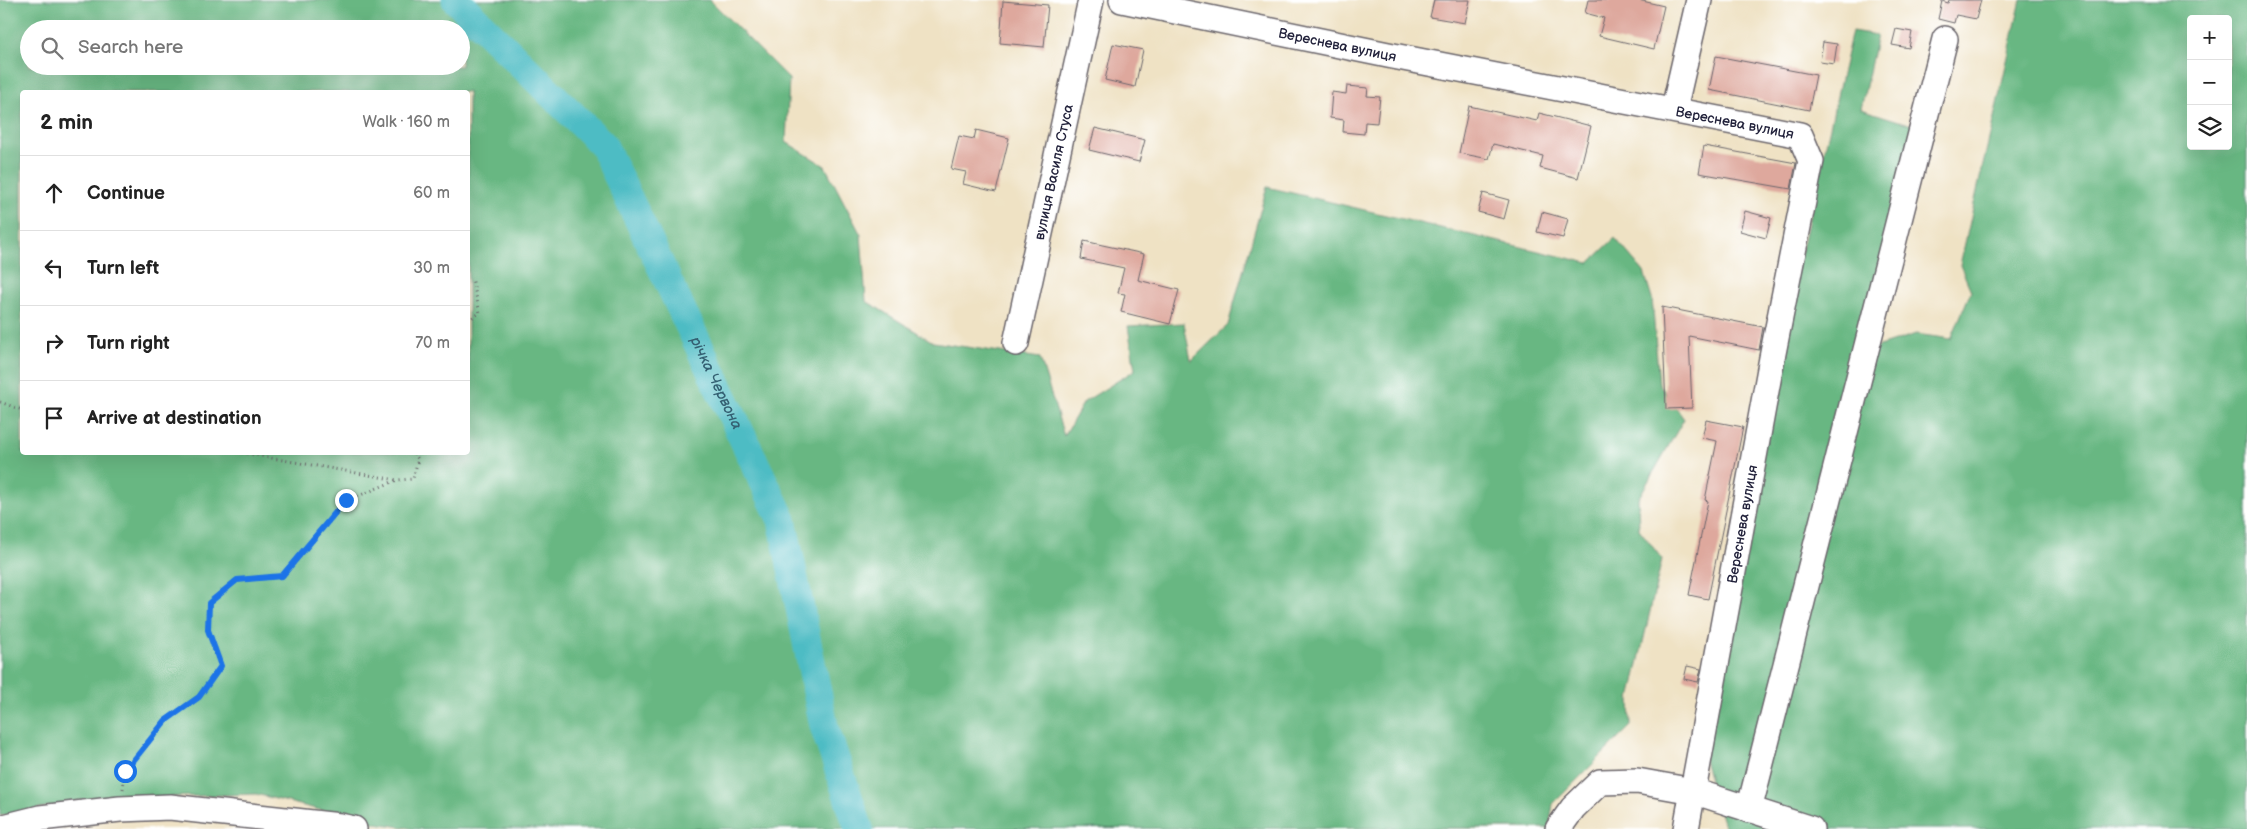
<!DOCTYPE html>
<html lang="en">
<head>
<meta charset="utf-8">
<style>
  :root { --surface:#fff; --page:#f6f6f6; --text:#222; --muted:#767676; --line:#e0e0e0 }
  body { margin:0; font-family:"Balsamiq Sans",sans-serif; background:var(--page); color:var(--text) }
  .controls { position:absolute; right:15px; top:15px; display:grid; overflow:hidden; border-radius:5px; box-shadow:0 5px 20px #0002 }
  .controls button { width:45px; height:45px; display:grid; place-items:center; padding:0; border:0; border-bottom:1px solid var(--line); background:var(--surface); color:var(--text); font:25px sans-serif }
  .stop { position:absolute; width:15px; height:15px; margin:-11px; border:4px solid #1a73e8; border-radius:50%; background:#fff }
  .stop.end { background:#1a73e8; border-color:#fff; box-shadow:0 1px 5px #0008 }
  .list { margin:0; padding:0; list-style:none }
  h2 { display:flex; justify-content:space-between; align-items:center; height:65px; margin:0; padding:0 20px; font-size:21px }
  h2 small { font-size:16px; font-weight:400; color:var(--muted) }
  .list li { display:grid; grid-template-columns:32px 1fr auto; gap:15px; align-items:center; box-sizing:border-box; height:75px; padding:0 20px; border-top:1px solid var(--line) }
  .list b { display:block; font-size:19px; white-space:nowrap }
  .list em { font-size:16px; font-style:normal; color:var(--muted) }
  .icon { flex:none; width:28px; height:28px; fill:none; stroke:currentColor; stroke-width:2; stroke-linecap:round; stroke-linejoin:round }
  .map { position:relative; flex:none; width:2247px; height:829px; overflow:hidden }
  .search { position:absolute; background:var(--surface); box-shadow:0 5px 20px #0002; left:20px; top:20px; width:450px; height:55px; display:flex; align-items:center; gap:12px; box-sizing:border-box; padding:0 18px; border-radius:28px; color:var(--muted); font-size:19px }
  .panel { position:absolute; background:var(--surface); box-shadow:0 5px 20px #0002; left:20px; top:90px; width:450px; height:365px; border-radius:5px }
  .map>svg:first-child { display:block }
  .forest { fill:#68b782; stroke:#456c5e; fill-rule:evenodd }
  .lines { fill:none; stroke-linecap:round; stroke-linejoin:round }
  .river { stroke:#4ebcc4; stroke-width:29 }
  .building { fill:#dea89d }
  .minor-casing { stroke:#6a656b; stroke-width:28 }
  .path { stroke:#6a656b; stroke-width:3; stroke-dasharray:1 4; stroke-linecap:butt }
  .minor { stroke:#fff; stroke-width:25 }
  .route { stroke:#1a73e8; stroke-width:6 }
  .labels { text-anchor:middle; stroke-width:4; stroke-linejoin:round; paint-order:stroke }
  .street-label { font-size:14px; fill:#22223b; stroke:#fff }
  .water-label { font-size:15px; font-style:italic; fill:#346072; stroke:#fff }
</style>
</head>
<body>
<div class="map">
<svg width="2247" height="829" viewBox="0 0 2247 829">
  <rect width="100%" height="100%" fill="#fff"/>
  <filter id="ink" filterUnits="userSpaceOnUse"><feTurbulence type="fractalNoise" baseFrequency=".02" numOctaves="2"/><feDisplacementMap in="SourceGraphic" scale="10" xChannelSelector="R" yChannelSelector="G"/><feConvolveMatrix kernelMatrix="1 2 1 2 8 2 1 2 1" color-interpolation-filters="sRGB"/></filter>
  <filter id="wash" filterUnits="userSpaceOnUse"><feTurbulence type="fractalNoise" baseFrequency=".0096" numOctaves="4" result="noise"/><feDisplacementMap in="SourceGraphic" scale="20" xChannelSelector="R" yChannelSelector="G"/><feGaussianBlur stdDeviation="1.12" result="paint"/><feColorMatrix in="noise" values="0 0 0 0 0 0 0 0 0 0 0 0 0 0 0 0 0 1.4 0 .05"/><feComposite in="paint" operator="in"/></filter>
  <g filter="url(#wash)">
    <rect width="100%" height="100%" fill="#efe2c4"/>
    <!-- forest -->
    <g class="forest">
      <path d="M0 0H710L789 79 786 142 825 166 861 235 866 301 933 342 1040 358 1064 436 1084 402 1135 370 1128 326 1184 323 1191 361 1228 325 1267 187 1589 263 1615 238 1644 272 1652 298 1659 384 1684 419 1638 499 1639 529 1662 559 1630 699 1631 726 1553 804 1549 828 416 829 368 822 256 794 82 800 0 816ZM29 29H461V66H29ZM22 92H468V452H22Z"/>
      <path d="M2021 0H2247V829H1725L1703 757 1727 576 1852 31 1877 35 1861 109 1921 128 1864 351 1916 334 1951 339 1971 291 1960 265ZM2191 19H2228V146H2191Z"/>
    </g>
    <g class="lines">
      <!-- river -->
      <path class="river" id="s1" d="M456 0 603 145 782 520 824 726 859 829"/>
    </g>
    <g id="blocks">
      <!-- building -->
      <g class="building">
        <polygon points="1434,0 1470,0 1465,23 1430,17"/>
        <polygon points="1588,0 1638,0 1664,6 1654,49 1599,36 1604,18 1585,13"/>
        <polygon points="1949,0 1981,0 1976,19 1956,15 1954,23 1938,19 1942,1 1948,3"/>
        <polygon points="1003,1 1048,5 1044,47 1000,43"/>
        <polygon points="1896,29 1912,32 1909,48 1892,45"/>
        <polygon points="1823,42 1837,44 1834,64 1820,62"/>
        <polygon points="1113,44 1143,50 1135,87 1105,80"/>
        <polygon points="1716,56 1816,75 1809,110 1709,90"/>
        <polygon points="1347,86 1368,88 1367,96 1380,97 1377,123 1365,122 1364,134 1343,132 1344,120 1330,118 1332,92 1346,94"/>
        <polygon points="1469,106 1537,121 1539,113 1591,126 1578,178 1540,168 1543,156 1493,144 1489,159 1459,153"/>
        <polygon points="1095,128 1145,140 1139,162 1089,150"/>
        <polygon points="976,130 1009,138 996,192 963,184 966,172 951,169 959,136 974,139"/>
        <polygon points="1704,146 1796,163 1791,189 1699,173"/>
        <polygon points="1483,193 1509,200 1504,219 1478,212"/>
        <polygon points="1745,211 1771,218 1766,238 1740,231"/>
        <polygon points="1542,212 1568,219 1563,238 1537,232"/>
        <polygon points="1084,241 1144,254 1138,280 1179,290 1170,324 1121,312 1125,294 1118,293 1124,268 1081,259"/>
        <polygon points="1662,307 1763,327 1759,350 1689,336 1692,408 1666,409"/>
        <polygon points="1706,420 1743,427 1708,599 1689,595 1708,501 1705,500 1717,441 1702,438"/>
        <polygon points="1687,666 1701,669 1698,682 1684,679"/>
      </g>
    </g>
  </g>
  <g filter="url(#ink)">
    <use href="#blocks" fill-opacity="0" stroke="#6a656b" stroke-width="1"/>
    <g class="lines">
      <!-- minor casing -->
      <g class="minor-casing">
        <g id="minor">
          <path id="s2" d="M1122 0 1388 55 1800 135 1811 161 1772 358 1686 829"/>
          <polyline points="1674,109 1699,0"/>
          <path id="s3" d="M1016 343 1091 0"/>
          <polyline points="1749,810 1945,39"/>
          <polyline points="0,828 40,818 120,809 170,807 340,826 354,829"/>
          <polyline points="1558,829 1573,808 1600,782 1637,781 1693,791 1811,829"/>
        </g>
      </g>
      <!-- path -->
      <g class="path">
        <polyline points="468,320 480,313 472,278"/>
        <polyline points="0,402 22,410"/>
        <polyline points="237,452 397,480 413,479 418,459 413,452"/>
        <polyline points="123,789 125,771 165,721 199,697 221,666 208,630 209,603 237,580 283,576 346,501 397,480"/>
      </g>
      <!-- minor -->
      <use href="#minor" class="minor"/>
    </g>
  </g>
  <g class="lines" filter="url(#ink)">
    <!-- route -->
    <polyline class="route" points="125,771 165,721 199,697 221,666 208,630 209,603 237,580 282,576 346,500"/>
  </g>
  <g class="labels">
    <!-- street labels -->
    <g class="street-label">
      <text dy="5" stroke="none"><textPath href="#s2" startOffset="220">Вереснева вулиця</textPath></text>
      <text dy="5" stroke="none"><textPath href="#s2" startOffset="625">Вереснева вулиця</textPath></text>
      <text dy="5" stroke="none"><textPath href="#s3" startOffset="175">вулиця Василя Стуса</textPath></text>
      <text transform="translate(1742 524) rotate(-80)" y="5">Вереснева вулиця</text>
    </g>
    <!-- water labels -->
    <g class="water-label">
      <text dy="5" stroke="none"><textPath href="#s1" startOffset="470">річка Червона</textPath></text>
    </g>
  </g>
</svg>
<div class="controls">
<button>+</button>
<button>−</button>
<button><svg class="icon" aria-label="layers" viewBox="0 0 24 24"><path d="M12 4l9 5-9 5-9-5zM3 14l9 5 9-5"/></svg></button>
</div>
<div class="stop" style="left:125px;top:771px"></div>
<div class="stop end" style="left:346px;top:500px"></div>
<div class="search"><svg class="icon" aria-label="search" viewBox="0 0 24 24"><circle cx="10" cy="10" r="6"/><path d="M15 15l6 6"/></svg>Search here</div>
<section class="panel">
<h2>2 min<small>Walk · 160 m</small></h2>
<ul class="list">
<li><svg class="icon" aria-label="ahead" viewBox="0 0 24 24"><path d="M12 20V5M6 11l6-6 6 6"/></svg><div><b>Continue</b></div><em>60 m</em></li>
<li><svg class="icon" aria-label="left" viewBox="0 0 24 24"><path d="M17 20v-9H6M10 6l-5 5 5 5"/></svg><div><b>Turn left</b></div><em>30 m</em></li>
<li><svg class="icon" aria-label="right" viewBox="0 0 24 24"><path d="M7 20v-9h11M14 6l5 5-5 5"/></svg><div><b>Turn right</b></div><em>70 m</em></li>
<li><svg class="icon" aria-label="arrive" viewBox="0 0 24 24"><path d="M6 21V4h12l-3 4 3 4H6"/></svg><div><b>Arrive at destination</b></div></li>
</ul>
</section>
</div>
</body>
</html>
